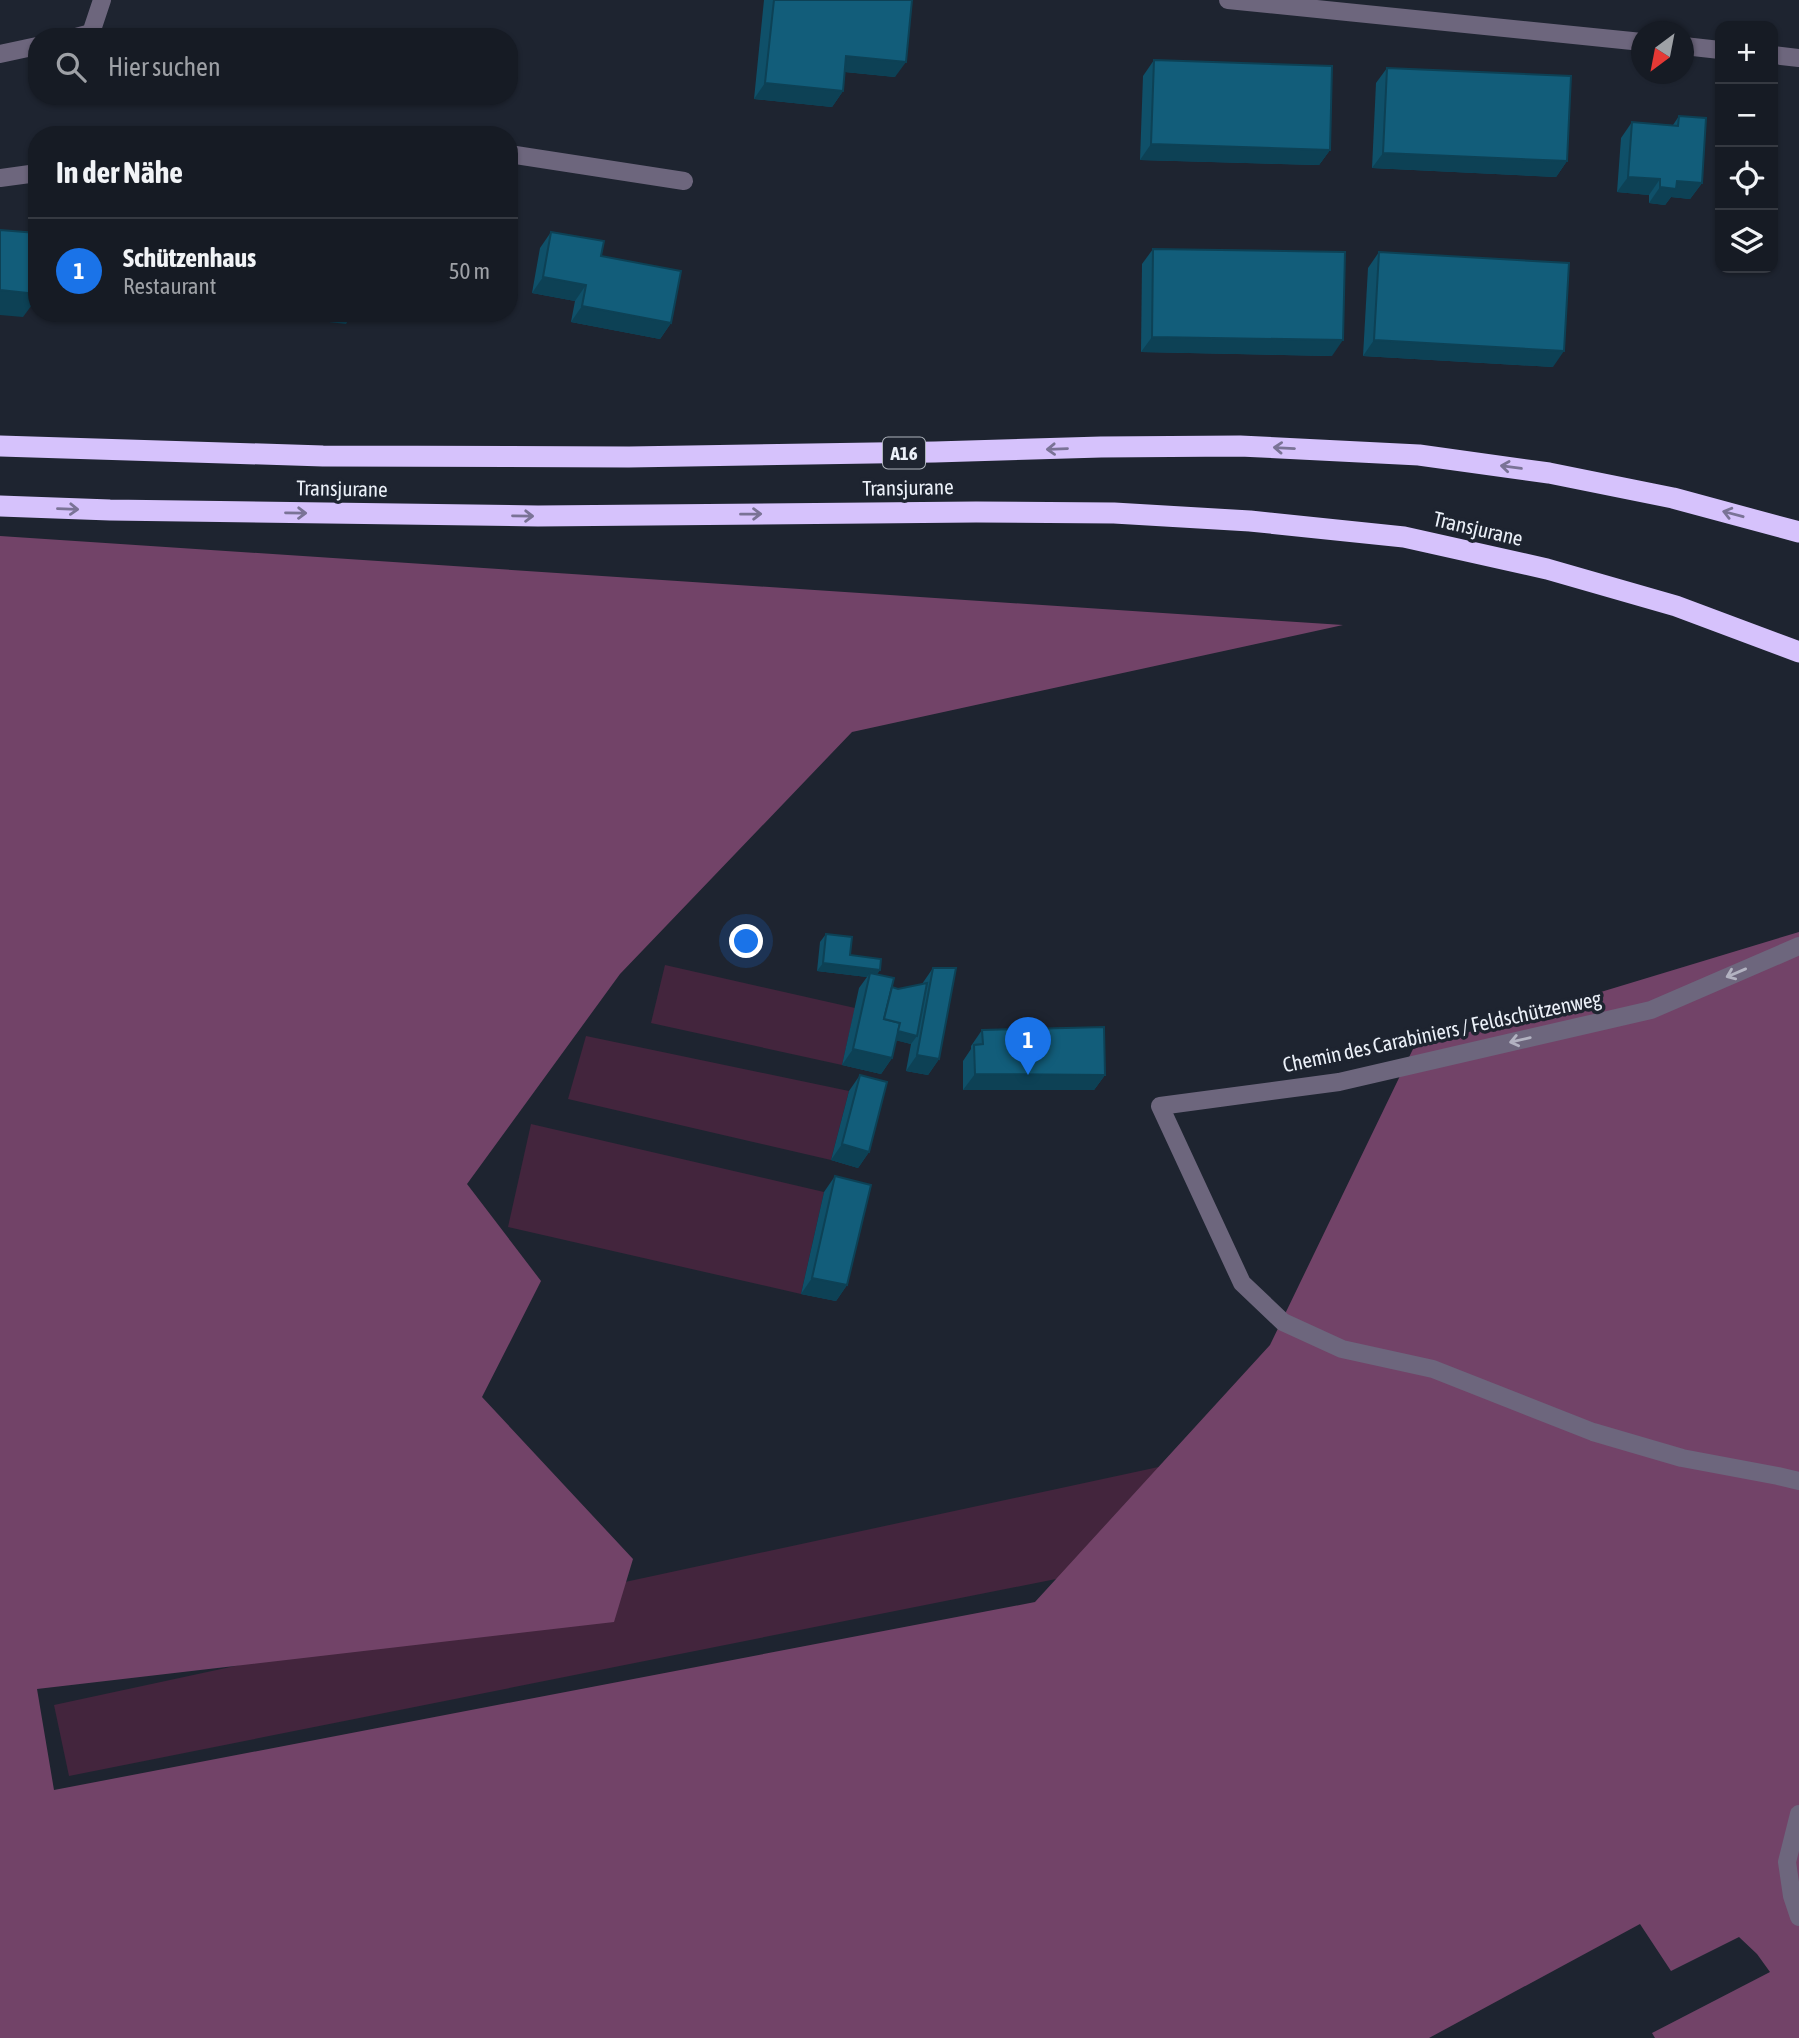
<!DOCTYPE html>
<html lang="de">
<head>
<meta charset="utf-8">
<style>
  :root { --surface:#161b24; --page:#1f242c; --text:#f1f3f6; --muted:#9ea1a6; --line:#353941; --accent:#1a73e8 }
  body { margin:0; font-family:"Asap Condensed",sans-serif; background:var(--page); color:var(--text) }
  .controls { position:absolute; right:21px; top:21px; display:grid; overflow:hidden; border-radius:14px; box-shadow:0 2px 5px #0004 }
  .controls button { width:63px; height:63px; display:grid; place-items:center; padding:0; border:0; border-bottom:2px solid var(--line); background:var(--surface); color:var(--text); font:35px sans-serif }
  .compass { position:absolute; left:1631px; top:21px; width:63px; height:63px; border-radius:50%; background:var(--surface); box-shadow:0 2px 5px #0004; rotate:212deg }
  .you { position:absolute; left:747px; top:942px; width:24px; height:24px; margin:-18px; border:5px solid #fff; border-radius:50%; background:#1a73e8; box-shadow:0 0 0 10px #1a73e833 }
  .badge { display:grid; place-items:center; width:46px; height:46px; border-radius:50%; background:var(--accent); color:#fff; font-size:23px; font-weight:700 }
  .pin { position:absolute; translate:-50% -58px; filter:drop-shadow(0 2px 4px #0008) }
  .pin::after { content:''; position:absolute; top:37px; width:24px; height:21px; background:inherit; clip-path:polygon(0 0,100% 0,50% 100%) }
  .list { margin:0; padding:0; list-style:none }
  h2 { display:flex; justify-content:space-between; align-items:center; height:91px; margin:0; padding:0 28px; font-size:30px }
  h2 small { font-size:23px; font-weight:400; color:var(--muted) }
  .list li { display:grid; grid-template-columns:46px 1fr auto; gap:21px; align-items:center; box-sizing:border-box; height:105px; padding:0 28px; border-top:2px solid var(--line) }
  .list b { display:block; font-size:26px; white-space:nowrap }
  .list p { margin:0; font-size:23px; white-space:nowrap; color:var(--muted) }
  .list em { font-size:23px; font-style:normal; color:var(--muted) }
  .icon { flex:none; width:38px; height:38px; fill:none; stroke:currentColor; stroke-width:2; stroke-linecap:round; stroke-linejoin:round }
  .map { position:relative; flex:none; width:1799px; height:2038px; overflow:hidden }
  .search { position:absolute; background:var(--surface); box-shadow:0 2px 5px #0004; left:28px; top:28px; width:490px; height:77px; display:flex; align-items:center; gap:18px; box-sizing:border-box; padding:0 24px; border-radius:28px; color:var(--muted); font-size:26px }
  .panel { position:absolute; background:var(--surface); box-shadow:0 2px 5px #0004; left:28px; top:126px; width:490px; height:196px; border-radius:28px }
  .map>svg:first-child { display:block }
  .green { fill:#43253d }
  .forest { fill:#724368 }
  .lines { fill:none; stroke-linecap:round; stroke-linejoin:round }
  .minor { stroke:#6d667d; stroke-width:18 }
  .highway { stroke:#d6c2fc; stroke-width:21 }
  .wall { fill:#0f5069 }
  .shaded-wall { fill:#0d4155 }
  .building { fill:#125d7a; stroke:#0d4155; stroke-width:2 }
  .oneway { stroke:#7a7396 }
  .oneway2 { stroke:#b2b2c1 }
  .labels { text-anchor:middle; stroke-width:7; stroke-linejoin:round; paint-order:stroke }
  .shield { fill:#1e2430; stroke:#aeb3bc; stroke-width:2 }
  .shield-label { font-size:19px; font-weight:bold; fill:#ebf0f8 }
  .street-label { font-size:21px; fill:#ebf0f8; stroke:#1e2430 }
</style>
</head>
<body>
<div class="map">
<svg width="1799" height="2038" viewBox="0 0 1799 2038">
  <rect width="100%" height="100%" fill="#1e2430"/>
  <!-- green -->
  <g class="green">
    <polygon points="665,965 855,1008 842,1065 651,1023"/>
    <polygon points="586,1036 849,1091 831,1160 568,1099"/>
    <polygon points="531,1124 824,1192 801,1294 508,1227"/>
    <polygon points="1799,1329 1371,1516 69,1776 54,1705"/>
  </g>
  <!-- forest -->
  <polygon class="forest" points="0,536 1343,625 852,732 620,974 467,1184 541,1281 482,1397 633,1559 614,1622 37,1689 54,1790 1035,1602 1270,1345 1413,1049 1799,932 1799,2038 1655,2038 1652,2033 1770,1972 1757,1954 1739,1937 1671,1971 1640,1924 1429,2038 0,2038"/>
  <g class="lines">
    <!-- minor -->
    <g class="minor">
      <polyline points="1228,0 1642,42"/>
      <polyline points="76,37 91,33 102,0"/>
      <polyline points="1684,46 1720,50"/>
      <polyline points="0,54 37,46"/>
      <polyline points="1773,55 1799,58"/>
      <polyline points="509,154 684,181"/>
      <polyline points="0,178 37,173"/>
      <polyline points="1799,946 1651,1010 1339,1082 1160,1106 1242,1283 1283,1322 1342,1349 1433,1369 1593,1432 1682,1458 1778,1476 1799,1481"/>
      <polyline points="1799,1814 1787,1862 1792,1896 1799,1917"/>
    </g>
    <!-- highway -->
    <g class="highway">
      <polyline points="0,446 323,456 629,457 935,452 1101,447 1240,446 1419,455 1549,473 1673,498 1799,532"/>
      <polyline points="0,506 110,510 538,516 976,512 1114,513 1250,521 1404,537 1547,569 1676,606 1799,652"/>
    </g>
  </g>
  <!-- wall -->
  <g class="wall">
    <polygon points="764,0 912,0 895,77 845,72 843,91 832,107 754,99"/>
    <polygon points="1154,60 1330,150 1319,165 1140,160 1143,76"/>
    <polygon points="1387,68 1567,161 1556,177 1372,168 1376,83"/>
    <polygon points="1679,116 1702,183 1690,199 1671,197 1665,205 1649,203 1649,195 1617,192 1621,138 1632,122 1673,125"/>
    <polygon points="551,232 601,256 671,323 660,339 571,322 575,301 532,293 540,248"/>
    <polygon points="1153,249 1332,356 1141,352 1142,264"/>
    <polygon points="1379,252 1553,367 1363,356 1368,268"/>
    <polygon points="826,934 850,955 880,970 877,974 892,987 898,989 922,984 933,968 939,1059 928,1075 906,1071 911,1044 896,1040 892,1058 881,1074 842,1065 859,988 867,977 817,971 820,942"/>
    <polygon points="982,1030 1105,1075 1094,1090 963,1090 963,1061 971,1049 971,1046"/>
    <polygon points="860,1075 869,1152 858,1168 831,1160 849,1091"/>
    <polygon points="835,1176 847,1285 836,1301 801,1294 824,1192"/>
  </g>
  <!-- shaded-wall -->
  <g class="shaded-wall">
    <polygon points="846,56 906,62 895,77 835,71"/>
    <polygon points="765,83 843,91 832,107 754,99"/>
    <polygon points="1151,144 1330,150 1319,165 1140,160"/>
    <polygon points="1383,153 1567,161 1556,177 1372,168"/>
    <polygon points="1628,177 1660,179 1649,195 1617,192"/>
    <polygon points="1677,181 1702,183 1690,199 1671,197 1665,205 1649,203 1660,187"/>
    <polygon points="543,277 586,285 575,301 532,293"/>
    <polygon points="0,290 37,294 37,298 23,317 0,315"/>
    <polygon points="582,306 671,323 660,339 571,322"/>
    <polygon points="251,313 353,313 346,324"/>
    <polygon points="1152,337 1343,340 1332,356 1141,352"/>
    <polygon points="1374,340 1564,351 1553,367 1363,356"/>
    <polygon points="823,963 880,970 874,978 870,973 867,977 817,971"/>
    <polygon points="879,1027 917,1036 911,1044 873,1035"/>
    <polygon points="853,1049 892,1058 881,1074 842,1065"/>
    <polygon points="917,1055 939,1059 928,1075 906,1071"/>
    <polygon points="975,1074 1105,1075 1094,1090 963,1090"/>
    <polygon points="842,1144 869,1152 858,1168 831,1160"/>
    <polygon points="812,1278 847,1285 836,1301 801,1294"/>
  </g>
  <!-- building -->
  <g class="building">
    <polygon points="774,0 912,0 906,62 846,56 843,91 765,83"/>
    <polygon points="1154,60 1332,66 1330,150 1151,144"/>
    <polygon points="1387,68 1571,76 1567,161 1383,153"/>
    <polygon points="1679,116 1706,118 1702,183 1677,181 1676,189 1660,187 1660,179 1628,177 1632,122 1678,126"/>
    <polygon points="0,230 37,233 37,294 0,290"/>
    <polygon points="551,232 604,241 601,256 681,271 671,323 582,306 586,285 543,277"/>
    <polygon points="1153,249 1345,252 1343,340 1152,337"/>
    <polygon points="1379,252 1569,263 1564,351 1374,340"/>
    <polygon points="826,934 852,937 850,955 881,959 880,970 823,963"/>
    <polygon points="933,968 956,968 939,1059 917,1055"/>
    <polygon points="870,973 894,978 884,1019 900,1023 892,1058 853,1049"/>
    <polygon points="927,983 917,1036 898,1031 900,1023 884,1019 892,987 898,989"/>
    <polygon points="1104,1027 1105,1075 975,1074 974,1045 983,1044 982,1030"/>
    <polygon points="860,1075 887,1082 869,1152 842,1144"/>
    <polygon points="835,1176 871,1185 847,1285 812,1278"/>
  </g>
  <!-- one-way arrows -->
  <defs><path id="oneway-shaft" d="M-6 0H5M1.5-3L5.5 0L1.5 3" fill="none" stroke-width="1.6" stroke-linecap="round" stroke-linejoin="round" transform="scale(1.75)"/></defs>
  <g class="oneway">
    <use href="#oneway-shaft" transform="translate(1284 448) rotate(-177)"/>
    <use href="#oneway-shaft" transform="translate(1057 449) rotate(178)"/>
    <use href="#oneway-shaft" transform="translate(1511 467) rotate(-172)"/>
    <use href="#oneway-shaft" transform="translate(68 509) rotate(2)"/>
    <use href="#oneway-shaft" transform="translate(296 513) rotate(1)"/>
    <use href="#oneway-shaft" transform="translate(751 514) rotate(-1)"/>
    <use href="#oneway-shaft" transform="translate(1733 514) rotate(-165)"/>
    <use href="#oneway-shaft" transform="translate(523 516) rotate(1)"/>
  </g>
  <g class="oneway2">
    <use href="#oneway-shaft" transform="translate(1736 973) rotate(157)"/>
    <use href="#oneway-shaft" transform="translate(1520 1040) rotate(167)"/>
  </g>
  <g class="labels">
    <!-- shield labels -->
    <rect class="shield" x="883" y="437.5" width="42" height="31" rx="5"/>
    <g class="shield-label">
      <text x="904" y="460">A16</text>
    </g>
    <!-- street labels -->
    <g class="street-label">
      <text transform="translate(908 488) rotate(-1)" y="7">Transjurane</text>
      <text transform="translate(342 489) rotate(1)" y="7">Transjurane</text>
      <text transform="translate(1478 529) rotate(13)" y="7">Transjurane</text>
      <text transform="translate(1442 1032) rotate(-12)" y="7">Chemin des Carabiniers / Feldschützenweg</text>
    </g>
  </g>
</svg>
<div class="controls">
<button>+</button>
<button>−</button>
<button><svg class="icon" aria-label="locate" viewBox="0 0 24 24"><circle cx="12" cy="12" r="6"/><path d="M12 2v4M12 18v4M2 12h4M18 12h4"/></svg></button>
<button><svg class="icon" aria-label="layers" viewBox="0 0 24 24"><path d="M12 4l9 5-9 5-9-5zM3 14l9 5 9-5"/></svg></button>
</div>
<svg class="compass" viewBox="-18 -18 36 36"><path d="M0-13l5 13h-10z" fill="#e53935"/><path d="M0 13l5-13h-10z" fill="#9ea1a6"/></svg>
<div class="you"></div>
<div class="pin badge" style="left:1028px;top:1075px">1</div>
<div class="search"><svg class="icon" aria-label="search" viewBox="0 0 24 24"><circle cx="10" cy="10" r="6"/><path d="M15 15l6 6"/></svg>Hier suchen</div>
<section class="panel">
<h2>In der Nähe<small></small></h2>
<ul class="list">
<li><span class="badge">1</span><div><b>Schützenhaus</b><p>Restaurant</p></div><em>50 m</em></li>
</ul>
</section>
</div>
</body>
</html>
